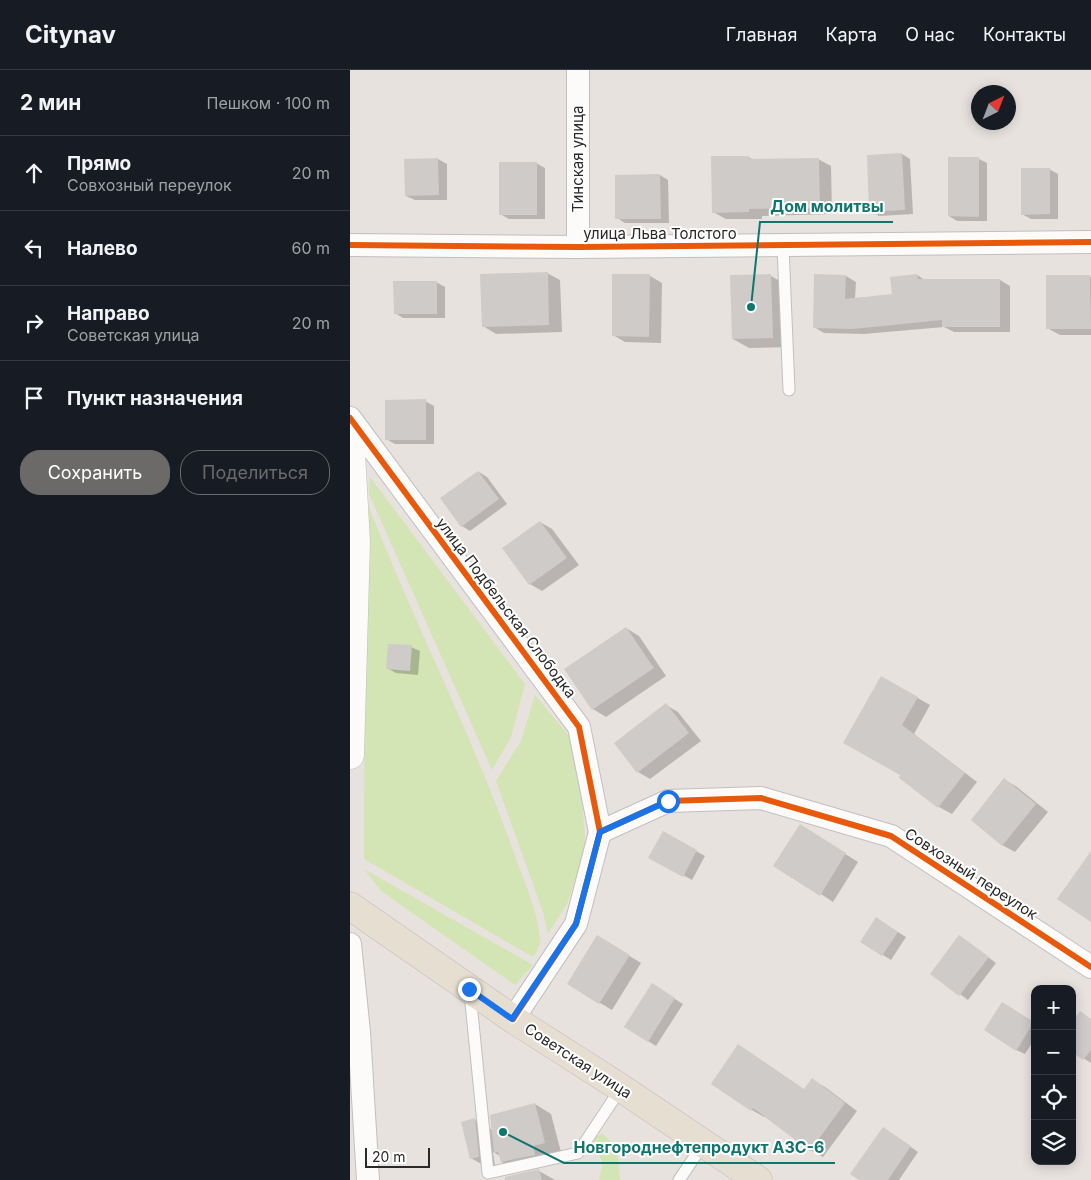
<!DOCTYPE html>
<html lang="ru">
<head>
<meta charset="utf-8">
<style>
  :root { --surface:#171b24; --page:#242831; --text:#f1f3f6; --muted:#9ea1a6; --line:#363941; --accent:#6c6a68 }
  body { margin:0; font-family:Inter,sans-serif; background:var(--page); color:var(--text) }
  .controls { position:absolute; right:15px; bottom:15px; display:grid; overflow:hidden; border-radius:10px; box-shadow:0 2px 12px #0003 }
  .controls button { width:45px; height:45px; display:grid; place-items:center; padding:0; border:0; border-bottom:1px solid var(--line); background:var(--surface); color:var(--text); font:25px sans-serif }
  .compass { position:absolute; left:621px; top:15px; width:45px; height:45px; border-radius:50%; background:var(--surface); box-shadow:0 2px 12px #0003; rotate:42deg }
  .scale { position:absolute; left:15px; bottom:12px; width:65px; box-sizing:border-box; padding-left:5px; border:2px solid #292929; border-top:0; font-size:14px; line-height:18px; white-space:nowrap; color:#292929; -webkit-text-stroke:4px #fff; paint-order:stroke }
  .stop { position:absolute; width:15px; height:15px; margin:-11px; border:4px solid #1a73e8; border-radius:50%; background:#fff }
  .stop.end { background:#1a73e8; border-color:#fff; box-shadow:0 1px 5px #0008 }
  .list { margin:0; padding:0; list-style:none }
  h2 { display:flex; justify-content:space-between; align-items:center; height:65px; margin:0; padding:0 20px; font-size:21px }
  h2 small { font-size:16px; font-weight:400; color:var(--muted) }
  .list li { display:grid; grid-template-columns:32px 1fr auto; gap:15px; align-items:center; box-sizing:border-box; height:75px; padding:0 20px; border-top:1px solid var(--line) }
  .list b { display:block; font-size:19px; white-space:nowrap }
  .list p { margin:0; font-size:16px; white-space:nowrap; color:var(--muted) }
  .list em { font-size:16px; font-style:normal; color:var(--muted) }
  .actions { display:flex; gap:10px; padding:15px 20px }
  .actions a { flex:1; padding:11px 0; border:1px solid var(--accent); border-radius:20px; text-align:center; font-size:18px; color:var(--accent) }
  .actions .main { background:var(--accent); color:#fff }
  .icon { flex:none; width:28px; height:28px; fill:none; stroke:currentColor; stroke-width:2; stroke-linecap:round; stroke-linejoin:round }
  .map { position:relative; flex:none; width:741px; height:1110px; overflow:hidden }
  header { display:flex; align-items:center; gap:30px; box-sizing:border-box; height:70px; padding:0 25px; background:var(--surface); border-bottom:1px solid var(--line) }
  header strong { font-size:24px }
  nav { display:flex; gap:28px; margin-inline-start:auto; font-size:18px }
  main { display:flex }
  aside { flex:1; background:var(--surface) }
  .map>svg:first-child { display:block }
  .green { fill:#d3e4b5 }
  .shadow { fill:#0003 }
  .building { fill:#cecbc8 }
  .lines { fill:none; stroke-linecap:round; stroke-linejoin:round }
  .lane-casing { stroke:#c1bfc0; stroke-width:13 }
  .street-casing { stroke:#c1bfc0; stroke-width:24 }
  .secondary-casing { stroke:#c1bfc0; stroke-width:29 }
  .primary-casing { stroke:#c0bebc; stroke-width:29 }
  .lane { stroke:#fcfbfa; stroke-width:11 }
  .street { stroke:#fcfbfa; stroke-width:22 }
  .secondary { stroke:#fcfbfa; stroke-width:28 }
  .primary { stroke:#e7ded2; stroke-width:28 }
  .cycleway-casing { stroke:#fff; stroke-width:9 }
  .cycleway { stroke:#e8590c; stroke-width:6 }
  .route { stroke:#1a73e8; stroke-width:6 }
  .labels { text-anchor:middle; stroke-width:4; stroke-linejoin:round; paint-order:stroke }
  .street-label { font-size:15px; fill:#292929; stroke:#fff }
  .leader { fill:none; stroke:#0f766e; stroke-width:2 }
  .callout-dot { fill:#0f766e; stroke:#fff; stroke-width:2 }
  .callout-label { font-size:16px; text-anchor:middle; font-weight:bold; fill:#0f766e; stroke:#fff; stroke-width:4; stroke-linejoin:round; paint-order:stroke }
</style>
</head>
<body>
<header>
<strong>Citynav</strong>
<nav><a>Главная</a><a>Карта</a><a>О нас</a><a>Контакты</a></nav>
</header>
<main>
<aside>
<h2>2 мин<small>Пешком · 100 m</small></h2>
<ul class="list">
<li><svg class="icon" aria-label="ahead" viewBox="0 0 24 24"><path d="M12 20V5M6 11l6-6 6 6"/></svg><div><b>Прямо</b><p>Совхозный переулок</p></div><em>20 m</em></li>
<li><svg class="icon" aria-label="left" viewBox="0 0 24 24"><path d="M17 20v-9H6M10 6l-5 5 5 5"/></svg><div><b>Налево</b></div><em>60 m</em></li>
<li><svg class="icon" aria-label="right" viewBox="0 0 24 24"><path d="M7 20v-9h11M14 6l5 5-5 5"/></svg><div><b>Направо</b><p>Советская улица</p></div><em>20 m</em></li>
<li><svg class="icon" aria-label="arrive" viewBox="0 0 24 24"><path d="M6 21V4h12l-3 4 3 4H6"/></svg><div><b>Пункт назначения</b></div></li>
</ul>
<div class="actions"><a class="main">Сохранить</a><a>Поделиться</a></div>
</aside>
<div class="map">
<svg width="741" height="1110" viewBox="0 0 741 1110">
  <rect width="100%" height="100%" fill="#e8e2de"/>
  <!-- green -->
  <g class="green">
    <polygon points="20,407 175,614 161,667 142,700 19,424"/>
    <path d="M15 427C61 547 121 661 164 783 173 809 190 845 190 873 189 878 186 883 183 887L14 789Z"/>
    <polygon points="185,625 220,667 231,718 236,779 217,834 198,864 193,842 146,711 171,671"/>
    <polygon points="14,799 183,895 165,915 31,821"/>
    <path d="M252 1064C269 1075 269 1091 270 1110H249L253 1093 246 1079 244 1067Z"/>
  </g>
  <!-- shadow -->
  <g class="shadow">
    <polygon points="552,84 560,89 563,144 529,146 521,141"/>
    <polygon points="398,87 404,90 468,89 481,96 482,144 412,146 412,149 376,149 363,142"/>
    <polygon points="88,89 97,94 97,130 65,130 56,126 55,90"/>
    <polygon points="629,89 637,93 637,151 607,151 599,146"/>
    <polygon points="186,93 195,98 195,149 159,149 150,144"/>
    <polygon points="699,99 708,104 708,149 681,149 672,144"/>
    <polygon points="310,105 318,110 319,153 275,153 267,148"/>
    <polygon points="197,203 210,210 212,262 146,264 133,256"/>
    <polygon points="567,205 575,210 650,210 660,216 660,262 604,262 594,257 514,264 474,263 464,257 496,206 506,212 505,229 543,225"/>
    <polygon points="300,206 312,213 311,273 275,272 263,265"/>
    <polygon points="421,206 437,215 439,277 399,278 383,269"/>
    <polygon points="697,207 741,207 741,265 710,265 697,258"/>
    <polygon points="86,212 95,217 95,248 53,248 45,243"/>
    <polygon points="75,331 84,336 84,374 45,374 36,369"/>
    <polygon points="129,402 137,407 157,434 120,461 112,456"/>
    <polygon points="190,452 202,459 229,495 192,521 180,514"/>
    <polygon points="276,558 289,566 316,606 256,647 243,639"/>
    <polygon points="61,577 70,581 68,605 46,603 37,598"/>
    <polygon points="531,607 580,635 564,664 627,712 602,744 589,737 550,708 552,705"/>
    <polygon points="316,635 328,642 351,671 300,709 288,702"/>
    <polygon points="655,710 667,717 698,742 665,782 652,775"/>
    <polygon points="313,763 355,786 342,810 300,787"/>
    <polygon points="462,763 508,792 483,832 471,824"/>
    <polygon points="535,854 556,867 541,890 512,872"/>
    <polygon points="610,866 646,893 618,930 582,903"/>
    <polygon points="260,874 291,893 262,940 218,914"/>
    <polygon points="310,920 333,934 306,976 298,971"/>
    <polygon points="661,938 685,954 685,968 675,984 666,980"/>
    <polygon points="741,949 741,993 722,981"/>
    <polygon points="462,1010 475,1017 507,1041 473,1087 460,1080 415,1046 414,1047 402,1040 362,1013 455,1020"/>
    <polygon points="185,1034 201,1044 211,1082 168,1101 152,1092 150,1086 143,1082 145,1096 138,1098 121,1088 125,1050 142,1060"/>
    <polygon points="541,1063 568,1082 549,1110 511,1110"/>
    <polygon points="189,1101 205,1110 157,1110"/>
  </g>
  <!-- building -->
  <g class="building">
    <polygon points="552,83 555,140 519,142 517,85"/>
    <polygon points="361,86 399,86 399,89 469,88 470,138 399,139 399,142 362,143"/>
    <polygon points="598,87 629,87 629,147 598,146"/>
    <polygon points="88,88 89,125 55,126 54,89"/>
    <rect x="149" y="92" width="38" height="53"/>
    <polygon points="671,98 700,98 700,144 671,145"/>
    <polygon points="310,104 311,149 265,149 265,105"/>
    <polygon points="198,202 199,255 132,257 130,204"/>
    <polygon points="262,204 300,204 299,267 262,266"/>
    <polygon points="421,204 423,268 382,269 380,205"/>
    <polygon points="464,204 496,205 495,229 542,224 540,207 567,204 568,209 650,209 650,257 592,257 592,250 503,259 463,258"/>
    <polygon points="696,205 740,205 741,259 696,259"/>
    <polygon points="43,211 87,211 87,244 44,244"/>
    <polygon points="76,329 76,370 35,370 35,330"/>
    <polygon points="128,401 149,429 111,457 90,428"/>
    <polygon points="190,451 217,488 179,515 152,478"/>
    <polygon points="276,557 304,598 242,640 214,599"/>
    <polygon points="38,574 62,575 60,601 36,599"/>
    <polygon points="531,606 568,627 552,655 615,703 588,738 549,708 550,705 493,673"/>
    <polygon points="316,633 339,663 287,703 264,673"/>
    <polygon points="654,708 686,734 652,776 621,750"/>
    <polygon points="450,754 496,783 470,826 423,796"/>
    <polygon points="313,761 347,780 333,807 298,788"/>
    <polygon points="741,781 741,852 707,829"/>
    <polygon points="526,847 548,862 532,886 510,872"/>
    <polygon points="247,865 280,885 249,934 217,914"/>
    <polygon points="609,865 639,887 609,926 580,904"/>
    <polygon points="302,913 325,928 298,972 274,957"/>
    <polygon points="652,932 684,952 666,981 634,960"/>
    <polygon points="730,941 741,949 741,980 733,990 722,982 722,952"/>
    <polygon points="388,974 454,1019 462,1008 495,1033 460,1081 403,1038 401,1041 361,1014"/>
    <polygon points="185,1033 195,1073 183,1076 185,1085 151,1092 148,1082 144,1083 140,1045"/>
    <polygon points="125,1048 129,1087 120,1089 111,1052"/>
    <polygon points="533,1057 561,1076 538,1110 509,1110 500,1104"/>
    <polygon points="189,1099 192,1110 155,1110 155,1107"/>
  </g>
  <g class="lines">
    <!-- lane casing -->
    <g class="lane-casing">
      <g id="lane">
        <polyline points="433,176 439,320"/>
        <polyline points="120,923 138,1103 228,1083 271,1018"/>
        <polyline points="329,1110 354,1073"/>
      </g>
    </g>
    <!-- street casing -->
    <g class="street-casing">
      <g id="street">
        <polyline points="228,0 228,177"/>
        <polyline points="0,175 228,177 741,172"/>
        <polyline points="0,348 229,657 250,762 226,854 163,949"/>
        <polyline points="250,762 318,731 411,728 541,766 741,897"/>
        <polyline points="0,874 9,962 18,1110"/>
      </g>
    </g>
    <!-- secondary casing -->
    <g class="secondary-casing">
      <polyline id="secondary" points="0,366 6,472 0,685"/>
    </g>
    <!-- primary casing -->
    <g class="primary-casing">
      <polyline id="primary" points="0,836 163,949 271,1018 408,1110"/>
    </g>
    <!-- lane -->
    <use href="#lane" class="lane"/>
    <!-- street -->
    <use href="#street" class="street"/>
    <!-- secondary -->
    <use href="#secondary" class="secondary"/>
    <!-- primary -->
    <use href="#primary" class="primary"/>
    <!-- cycleway casing -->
    <g class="cycleway-casing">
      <g id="cycleway">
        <polyline points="0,175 228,177 741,172"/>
        <polyline points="0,348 229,657 250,762 226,854 163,949"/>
        <polyline points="250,762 318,731 411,728 541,766 741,897"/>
      </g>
    </g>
    <!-- cycleway -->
    <use href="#cycleway" class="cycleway"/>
  </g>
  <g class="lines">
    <!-- route -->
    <polyline class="route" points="119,919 162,949 226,854 250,762 318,731"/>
  </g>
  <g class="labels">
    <!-- street labels -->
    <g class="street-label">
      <text transform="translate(228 89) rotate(-90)" y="5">Тинская улица</text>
      <text x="310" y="169">улица Льва Толстого</text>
      <text transform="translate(156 538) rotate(53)" y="5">улица Подбельская Слободка</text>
      <text transform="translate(621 804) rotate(33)" y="5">Совхозный переулок</text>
      <text transform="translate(228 991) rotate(33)" y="5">Советская улица</text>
    </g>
  </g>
  <!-- callouts -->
  <path class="leader" d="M401 237L410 152H543M153 1062L214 1093H485"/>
  <g class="callout-dot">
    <circle cx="401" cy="237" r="5"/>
    <circle cx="153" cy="1062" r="5"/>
  </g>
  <g class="callout-label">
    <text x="477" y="142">Дом молитвы</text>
    <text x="349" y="1083">Новгороднефтепродукт АЗС-6</text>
  </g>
</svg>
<div class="controls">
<button>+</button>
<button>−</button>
<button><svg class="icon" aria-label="locate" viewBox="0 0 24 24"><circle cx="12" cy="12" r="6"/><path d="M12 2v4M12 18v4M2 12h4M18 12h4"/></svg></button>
<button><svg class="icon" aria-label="layers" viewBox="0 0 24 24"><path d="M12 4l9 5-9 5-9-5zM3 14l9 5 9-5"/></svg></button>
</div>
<svg class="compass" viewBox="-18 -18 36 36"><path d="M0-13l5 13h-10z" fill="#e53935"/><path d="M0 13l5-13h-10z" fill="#9ea1a6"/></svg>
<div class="scale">20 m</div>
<div class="stop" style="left:318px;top:731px"></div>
<div class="stop end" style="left:119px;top:919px"></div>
</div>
</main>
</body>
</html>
